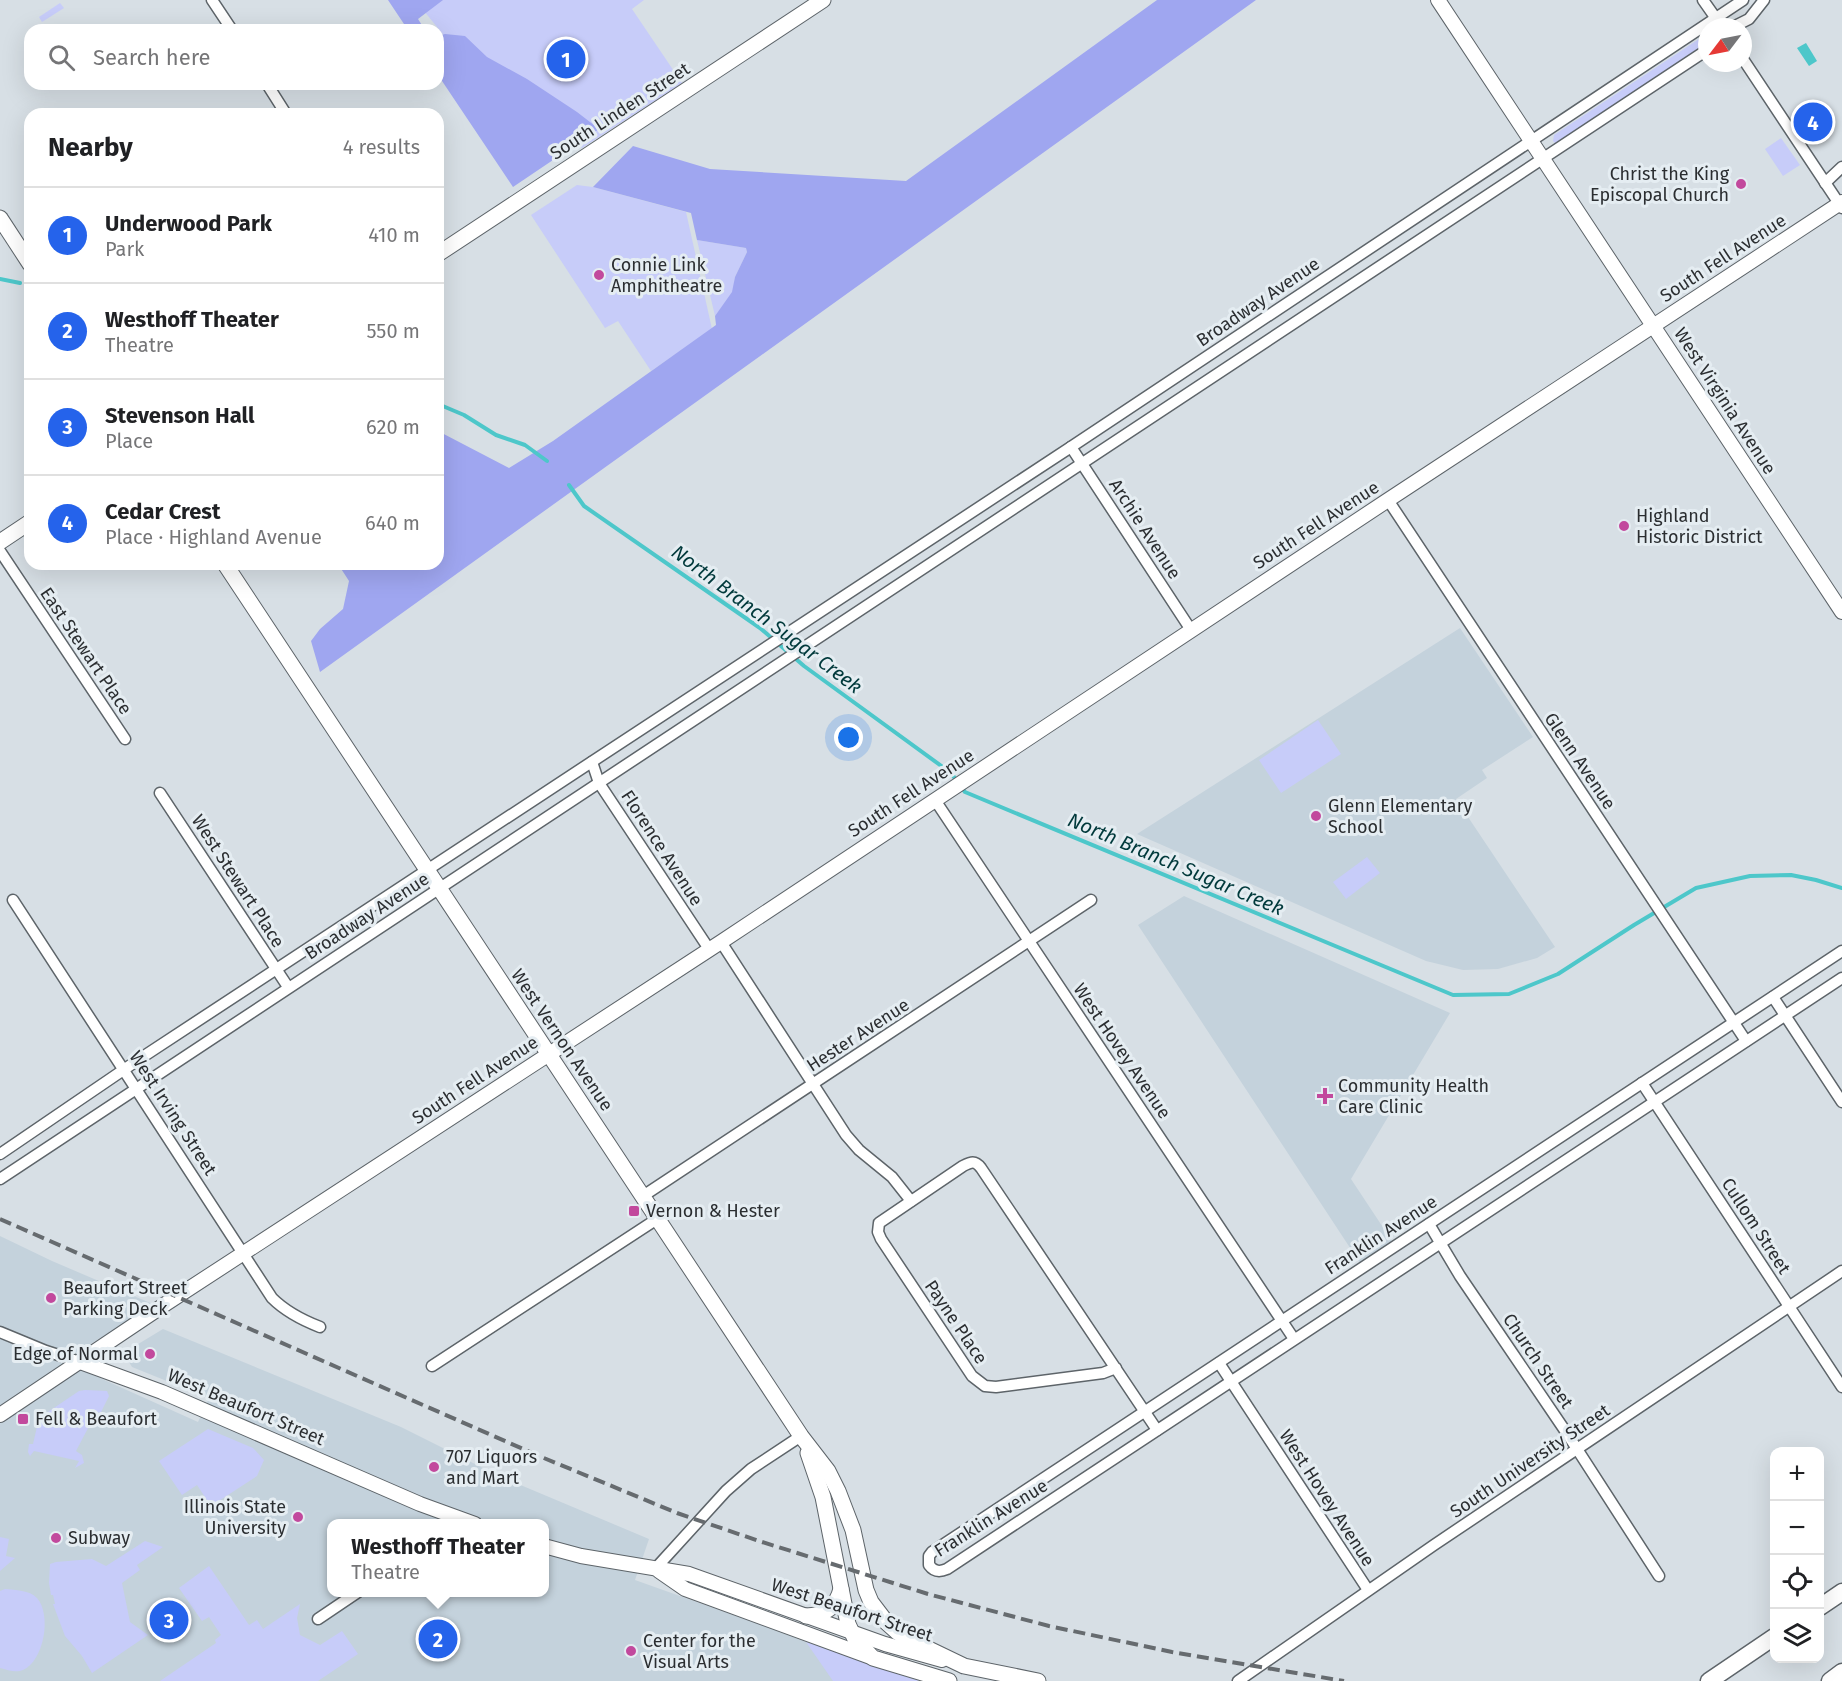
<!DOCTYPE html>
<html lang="en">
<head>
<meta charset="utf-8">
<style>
  :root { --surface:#fff; --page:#f2f2f2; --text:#202124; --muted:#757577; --line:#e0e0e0; --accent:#2563eb }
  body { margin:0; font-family:"Fira Sans",sans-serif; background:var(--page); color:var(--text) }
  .controls { position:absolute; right:18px; bottom:18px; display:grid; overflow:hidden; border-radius:12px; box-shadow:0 6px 24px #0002 }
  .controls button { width:54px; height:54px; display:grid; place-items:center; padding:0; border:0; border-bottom:2px solid var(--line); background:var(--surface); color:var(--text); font:30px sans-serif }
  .compass { position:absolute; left:1698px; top:18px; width:54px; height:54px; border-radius:50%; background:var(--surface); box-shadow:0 6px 24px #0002; rotate:238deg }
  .you { position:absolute; left:849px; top:738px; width:21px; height:21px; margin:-15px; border:4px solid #fff; border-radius:50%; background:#1a73e8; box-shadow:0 0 0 9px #1a73e833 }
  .badge { display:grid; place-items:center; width:39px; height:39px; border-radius:50%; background:var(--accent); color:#fff; font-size:20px; font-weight:700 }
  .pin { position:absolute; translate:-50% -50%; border:3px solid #fff; box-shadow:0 2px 6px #0006 }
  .popup { position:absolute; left:327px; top:1519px; width:222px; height:78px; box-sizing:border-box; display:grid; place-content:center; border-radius:12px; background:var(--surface); filter:drop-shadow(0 2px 4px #0005); font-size:20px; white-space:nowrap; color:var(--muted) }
  .popup b { font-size:22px; color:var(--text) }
  .popup::after { content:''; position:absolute; left:50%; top:100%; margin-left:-12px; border:12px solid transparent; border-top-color:var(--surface) }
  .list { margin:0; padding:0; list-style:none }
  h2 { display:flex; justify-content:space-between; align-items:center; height:78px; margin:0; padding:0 24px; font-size:26px }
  h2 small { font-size:20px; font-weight:400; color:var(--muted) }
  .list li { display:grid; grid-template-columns:39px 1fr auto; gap:18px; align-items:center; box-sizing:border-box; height:96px; padding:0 24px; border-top:2px solid var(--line) }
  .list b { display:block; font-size:22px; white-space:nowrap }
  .list p { margin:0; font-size:20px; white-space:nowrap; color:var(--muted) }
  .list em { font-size:20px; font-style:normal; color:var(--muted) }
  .icon { flex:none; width:33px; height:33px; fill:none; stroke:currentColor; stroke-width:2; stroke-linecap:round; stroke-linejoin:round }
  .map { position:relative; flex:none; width:1842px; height:1681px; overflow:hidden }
  .search { position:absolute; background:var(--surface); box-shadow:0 6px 24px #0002; left:24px; top:24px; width:420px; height:66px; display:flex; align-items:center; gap:15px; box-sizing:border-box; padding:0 21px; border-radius:18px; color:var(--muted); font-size:22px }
  .panel { position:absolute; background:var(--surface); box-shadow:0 6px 24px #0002; left:24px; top:108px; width:420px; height:462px; border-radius:18px }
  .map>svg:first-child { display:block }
  .built { fill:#c4d2dc; fill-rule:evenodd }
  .green { fill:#c7ccf9 }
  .forest { fill:#9fa6f0 }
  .water { fill:#4dc7ca }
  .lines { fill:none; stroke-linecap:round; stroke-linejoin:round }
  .stream { stroke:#4dc7ca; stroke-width:4 }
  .minor-casing { stroke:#5d6469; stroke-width:13 }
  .tertiary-casing { stroke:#5d6469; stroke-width:16 }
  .secondary-casing { stroke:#5d6469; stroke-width:17 }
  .primary-casing { stroke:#5d6469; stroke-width:19 }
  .minor { stroke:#fff; stroke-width:10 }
  .tertiary { stroke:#fff; stroke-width:14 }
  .secondary { stroke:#fff; stroke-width:15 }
  .primary { stroke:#fff; stroke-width:16 }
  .rail { stroke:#666b6f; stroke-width:4; stroke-dasharray:12 6; stroke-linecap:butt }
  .poi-dot { fill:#c2499d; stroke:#e5edf2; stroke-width:2 }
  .labels { text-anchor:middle; stroke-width:6; stroke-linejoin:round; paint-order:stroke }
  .street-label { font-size:18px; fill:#2b2e31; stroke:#e5edf2 }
  .poi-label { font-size:18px; fill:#2b2e31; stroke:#e5edf2; text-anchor:start }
  .water-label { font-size:20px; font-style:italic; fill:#00393b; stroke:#e5edf2 }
</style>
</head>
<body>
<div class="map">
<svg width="1842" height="1681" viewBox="0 0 1842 1681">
  <rect width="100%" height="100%" fill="#d7dfe5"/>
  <!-- built -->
  <g class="built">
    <polygon points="1460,628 1533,737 1482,770 1487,778 1456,799 1555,947 1537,958 1498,969 1463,970 1426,961 1137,834"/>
    <polygon points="1184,896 1450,1013 1351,1179 1392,1241 1360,1263 1138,925"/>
    <path d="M0 1236 52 1261 155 1305 62 1361 198 1422 209 1398 132 1367 129 1362 127 1356 130 1349 163 1329 401 1427 499 1476 649 1539 635 1580 764 1626 806 1642 922 1681H0ZM332 1524H544V1592H332Z"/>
  </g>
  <!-- green -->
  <g class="green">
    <polygon points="415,0 644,0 632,9 682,83 582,148 487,80 446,38"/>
    <polygon points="60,3 64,8 42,22 39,17"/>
    <polygon points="1705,35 1707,35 1707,47 1556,144 1553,141 1554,135"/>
    <polygon points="1781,138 1800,165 1783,176 1765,149"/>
    <polygon points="577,185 593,187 686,212 712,329 651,371 618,321 605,328 531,215"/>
    <polygon points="697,240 746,248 747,252 735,277 733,292 715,316"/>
    <polygon points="1318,720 1341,754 1281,793 1259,760"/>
    <polygon points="1367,857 1380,873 1346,899 1333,882"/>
    <polygon points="85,1390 107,1391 109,1396 101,1412 96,1413 76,1451 82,1455 84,1463 75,1468 79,1461 34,1451 30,1456 28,1452 29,1444 33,1444 39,1418 79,1391"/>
    <polygon points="208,1429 253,1448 264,1460 257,1476 211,1506 197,1485 182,1495 159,1461"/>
    <polygon points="0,1537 9,1539 6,1556 15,1558 0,1571"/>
    <polygon points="145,1541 163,1547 137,1565 140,1570 122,1583 130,1622 148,1635 92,1673 82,1656 65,1636 53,1604 55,1604 53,1595 51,1595 49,1583 50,1564 56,1562 92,1559 106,1566"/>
    <polygon points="209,1566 249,1625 257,1620 263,1629 300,1604 297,1618 300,1635 320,1645 342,1631 358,1654 318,1681 160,1681 216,1643 215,1640 221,1635 209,1617 202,1621 179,1588"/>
    <path d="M5 1589C16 1590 29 1590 37 1598 52 1615 44 1661 23 1670 15 1673 8 1670 0 1668V1591Z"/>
    <polygon points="806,1642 913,1679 922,1681 833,1681"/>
  </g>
  <!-- forest -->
  <g class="forest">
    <polygon points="388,0 443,0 418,19 425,30 408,30"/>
    <polygon points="1157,0 1256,0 320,672 311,641 320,629 343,609 349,581 338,564 438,564 438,431 509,468 553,441 716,325 715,316 732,292 735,277 747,252 746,248 697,240 691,213 593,187 633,146 710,169 906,181"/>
    <polygon points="445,34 465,36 487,57 527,79 577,112 599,129 513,187 438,75 438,36"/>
  </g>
  <!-- water -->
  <polygon class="water" points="1806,43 1817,61 1809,66 1797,48"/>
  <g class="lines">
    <!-- stream -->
    <g class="stream">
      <polyline points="0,279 20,283"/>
      <polyline points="438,404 464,415 496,435 525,445 547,461"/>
      <polyline points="569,485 584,506 760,628 804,666 951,773 965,792 1453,995 1509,994 1558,974 1634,925 1696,888 1750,876 1791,875 1816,880 1842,888"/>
    </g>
    <!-- minor casing -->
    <g class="minor-casing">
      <g id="minor">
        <polyline points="212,0 232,30"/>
        <polyline points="1703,0 1722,27"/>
        <polyline points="1733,27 1749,19 1764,0"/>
        <polyline points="1743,59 1842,208"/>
        <polyline points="267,84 286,114"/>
        <polyline points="1825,183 1842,167"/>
        <polyline points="1071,447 1191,630"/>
        <polyline points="1388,500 1746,1041"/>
        <polyline points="0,551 125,739"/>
        <polyline points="592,762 599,783 709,949"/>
        <polyline points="160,793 288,987"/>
        <polyline points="935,800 1294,1339"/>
        <path d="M13 900 272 1298C286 1312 302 1320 320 1327"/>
        <polyline points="721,942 846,1135 859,1150 892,1177 911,1201"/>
        <path d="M1842 951 932 1552 929 1556V1565C934 1572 940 1572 947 1569L1842 978"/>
        <polyline points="1773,997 1842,1102"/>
        <polyline points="1642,1083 1842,1387"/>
        <polyline points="0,1154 138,1060 1071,447 1743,0"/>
        <polyline points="0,1179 1707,50"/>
        <polyline points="643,1196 1091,900"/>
        <polyline points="1429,1224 1460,1276 1568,1435 1659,1576"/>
        <polyline points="0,1332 46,1351 80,1362"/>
        <polyline points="1219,1363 1368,1590"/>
        <polyline points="432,1366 657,1219"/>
        <path d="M1116 1368 1103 1373 996 1387 985 1386 972 1376 881 1239 878 1232 879 1223 963 1166C971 1162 975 1160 981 1168L1157 1430"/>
        <polyline points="655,1569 726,1491 751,1469 801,1436"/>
        <polyline points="318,1619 358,1592"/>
        <polyline points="1238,1681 1434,1545 1842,1271"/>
      </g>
    </g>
    <!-- tertiary casing -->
    <g class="tertiary-casing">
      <g id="tertiary">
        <polyline points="1438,0 1842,612"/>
        <polyline points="80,1362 162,1392 420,1504 475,1524"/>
        <polyline points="0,1415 167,1303 721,942 1388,500 1842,202"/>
        <polyline points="544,1546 581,1556 689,1574 885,1644 942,1660"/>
        <polyline points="659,1571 685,1589 873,1658"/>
      </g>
    </g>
    <!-- secondary casing -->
    <g class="secondary-casing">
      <g id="secondary">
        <polyline points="0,218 30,264"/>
        <polyline points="438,254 823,0"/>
        <polyline points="0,542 30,522"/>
        <polyline points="225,564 801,1436 828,1471 838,1491 853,1530 866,1590 871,1602 887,1623 897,1632 910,1640 964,1666 1038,1681"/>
        <polyline points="808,1453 823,1497 848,1624 855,1639 873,1658 949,1681"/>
        <path d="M806 1616C825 1615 836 1608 841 1589"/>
      </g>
    </g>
    <!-- primary casing -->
    <g class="primary-casing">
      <g id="primary">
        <polyline points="1820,1607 1842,1592"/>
        <polyline points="1709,1681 1774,1637"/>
        <polyline points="1830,1681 1842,1672"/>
      </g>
    </g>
    <!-- minor -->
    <use href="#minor" class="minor"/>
    <!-- tertiary -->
    <use href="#tertiary" class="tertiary"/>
    <!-- secondary -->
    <use href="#secondary" class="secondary"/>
    <!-- primary -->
    <use href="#primary" class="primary"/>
    <!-- rail -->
    <polyline class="rail" points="0,1219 539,1456 677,1513 759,1541 928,1594 1049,1626 1172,1652 1344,1681"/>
  </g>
  <!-- markers -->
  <g class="poi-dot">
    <circle cx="1741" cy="184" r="6"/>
    <circle cx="599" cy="275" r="6"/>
    <circle cx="1624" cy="526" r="6"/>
    <circle cx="1316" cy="816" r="6"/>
    <path d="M1322 1087h6v6h6v6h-6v6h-6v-6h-6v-6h6z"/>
    <rect x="628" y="1205" width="12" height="12" rx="3"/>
    <circle cx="51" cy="1298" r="6"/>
    <circle cx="150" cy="1354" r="6"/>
    <rect x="17" y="1413" width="12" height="12" rx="3"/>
    <circle cx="434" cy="1467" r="6"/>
    <circle cx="298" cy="1517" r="6"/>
    <circle cx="56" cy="1538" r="6"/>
    <circle cx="631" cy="1651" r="6"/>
  </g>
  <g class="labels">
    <!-- street labels -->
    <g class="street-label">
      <text transform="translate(620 111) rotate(-33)" y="6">South Linden Street</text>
      <text transform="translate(1723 258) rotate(-33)" y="6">South Fell Avenue</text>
      <text transform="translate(1258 302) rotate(-34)" y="6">Broadway Avenue</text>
      <text transform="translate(1725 401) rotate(57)" y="6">West Virginia Avenue</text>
      <text transform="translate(1316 525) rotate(-33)" y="6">South Fell Avenue</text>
      <text transform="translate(1145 529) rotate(57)" y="6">Archie Avenue</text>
      <text transform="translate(86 651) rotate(56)" y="6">East Stewart Place</text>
      <text transform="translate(1580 761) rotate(56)" y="6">Glenn Avenue</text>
      <text transform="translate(911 793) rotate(-33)" y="6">South Fell Avenue</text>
      <text transform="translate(662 848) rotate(57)" y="6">Florence Avenue</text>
      <text transform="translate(238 881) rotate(57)" y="6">West Stewart Place</text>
      <text transform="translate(367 916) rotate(-33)" y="6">Broadway Avenue</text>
      <text transform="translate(858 1035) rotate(-33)" y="6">Hester Avenue</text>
      <text transform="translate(562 1040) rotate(56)" y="6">West Vernon Avenue</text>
      <text transform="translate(1122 1051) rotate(56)" y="6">West Hovey Avenue</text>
      <text transform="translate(475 1080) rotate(-33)" y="6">South Fell Avenue</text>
      <text transform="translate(173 1113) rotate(57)" y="6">West Irving Street</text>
      <text transform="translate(1756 1226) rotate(57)" y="6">Cullom Street</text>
      <text transform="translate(1381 1235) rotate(-33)" y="6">Franklin Avenue</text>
      <text transform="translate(956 1322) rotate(56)" y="6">Payne Place</text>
      <text transform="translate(1538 1361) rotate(56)" y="6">Church Street</text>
      <text transform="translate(246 1407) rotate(23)" y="6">West Beaufort Street</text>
      <text transform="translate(1530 1461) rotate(-34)" y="6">South University Street</text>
      <text transform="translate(1327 1498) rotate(57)" y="6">West Hovey Avenue</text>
      <text transform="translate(991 1518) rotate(-32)" y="6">Franklin Avenue</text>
      <text transform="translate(852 1610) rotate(18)" y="6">West Beaufort Street</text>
    </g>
    <!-- poi labels -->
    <g class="poi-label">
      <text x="1729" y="180" text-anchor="end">Christ the King<tspan x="1729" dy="21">Episcopal Church</tspan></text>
      <text x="611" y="271">Connie Link<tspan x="611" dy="21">Amphitheatre</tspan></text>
      <text x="1636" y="522">Highland<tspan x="1636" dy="21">Historic District</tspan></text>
      <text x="1328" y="812">Glenn Elementary<tspan x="1328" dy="21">School</tspan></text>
      <text x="1338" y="1092">Community Health<tspan x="1338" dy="21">Care Clinic</tspan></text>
      <text x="646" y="1217">Vernon &amp; Hester</text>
      <text x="63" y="1294">Beaufort Street<tspan x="63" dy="21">Parking Deck</tspan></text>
      <text x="138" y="1360" text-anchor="end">Edge of Normal</text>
      <text x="35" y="1425">Fell &amp; Beaufort</text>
      <text x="446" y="1463">707 Liquors<tspan x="446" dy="21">and Mart</tspan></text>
      <text x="286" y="1513" text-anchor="end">Illinois State<tspan x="286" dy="21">University</tspan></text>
      <text x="68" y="1544">Subway</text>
      <text x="643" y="1647">Center for the<tspan x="643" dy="21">Visual Arts</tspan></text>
    </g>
    <!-- water labels -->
    <g class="water-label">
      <text transform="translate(767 619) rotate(37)" y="7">North Branch Sugar Creek</text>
      <text transform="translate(1176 864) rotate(23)" y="7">North Branch Sugar Creek</text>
    </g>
  </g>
</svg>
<div class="controls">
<button>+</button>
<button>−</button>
<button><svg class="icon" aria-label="locate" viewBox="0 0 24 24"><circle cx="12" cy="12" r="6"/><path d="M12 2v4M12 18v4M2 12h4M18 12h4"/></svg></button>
<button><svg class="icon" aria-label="layers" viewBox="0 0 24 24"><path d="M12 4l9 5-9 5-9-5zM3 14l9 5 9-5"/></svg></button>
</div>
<svg class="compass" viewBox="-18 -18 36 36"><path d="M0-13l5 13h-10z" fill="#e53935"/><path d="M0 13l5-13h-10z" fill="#757577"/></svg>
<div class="you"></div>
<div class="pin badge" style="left:566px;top:59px">1</div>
<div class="pin badge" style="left:438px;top:1639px">2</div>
<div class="popup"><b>Westhoff Theater</b>Theatre</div>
<div class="pin badge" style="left:169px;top:1620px">3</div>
<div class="pin badge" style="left:1813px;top:122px">4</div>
<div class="search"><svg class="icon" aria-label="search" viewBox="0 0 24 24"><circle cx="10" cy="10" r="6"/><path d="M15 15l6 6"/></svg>Search here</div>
<section class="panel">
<h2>Nearby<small>4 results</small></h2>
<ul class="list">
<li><span class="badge">1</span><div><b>Underwood Park</b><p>Park</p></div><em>410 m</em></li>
<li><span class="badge">2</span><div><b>Westhoff Theater</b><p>Theatre</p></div><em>550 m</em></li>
<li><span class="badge">3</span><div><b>Stevenson Hall</b><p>Place</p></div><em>620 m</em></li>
<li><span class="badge">4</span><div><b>Cedar Crest</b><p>Place · Highland Avenue</p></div><em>640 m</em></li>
</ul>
</section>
</div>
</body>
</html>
